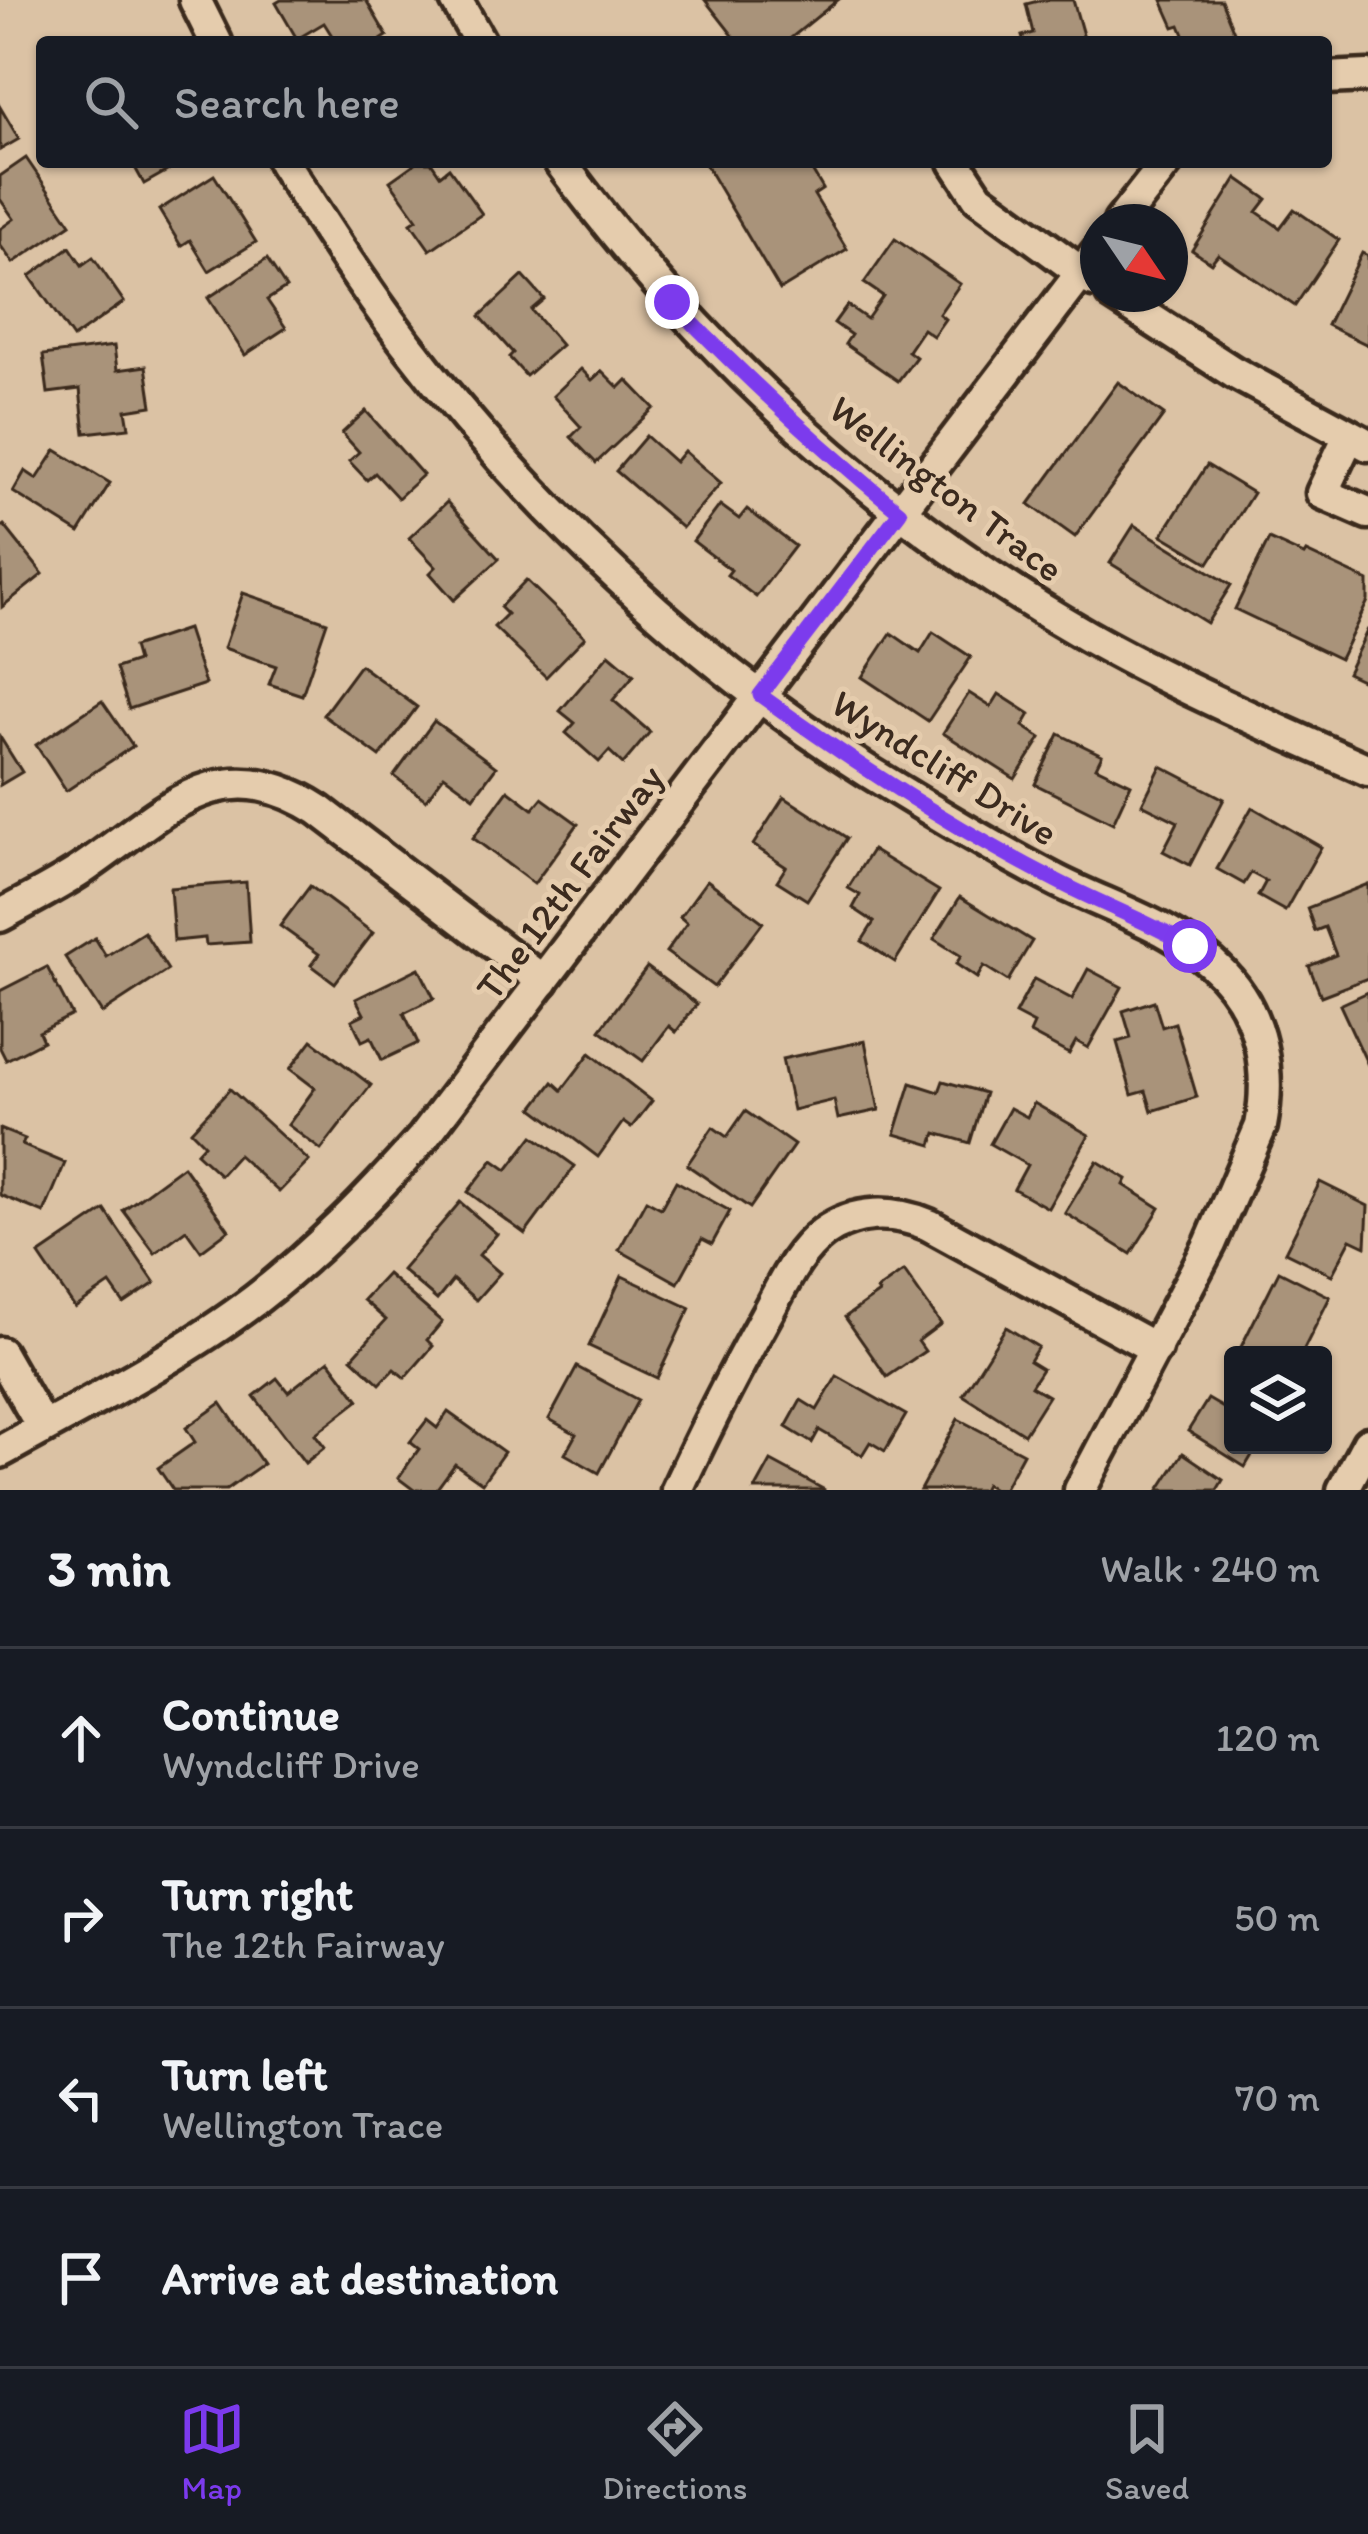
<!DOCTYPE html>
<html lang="en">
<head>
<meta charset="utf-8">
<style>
  :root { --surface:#171b24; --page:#242831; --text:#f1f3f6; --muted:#9ea1a6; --line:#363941; --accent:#7c3aed }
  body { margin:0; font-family:Itim,sans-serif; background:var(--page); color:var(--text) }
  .controls { position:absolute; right:36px; bottom:36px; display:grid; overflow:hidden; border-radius:12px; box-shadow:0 3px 9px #0004 }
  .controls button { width:108px; height:108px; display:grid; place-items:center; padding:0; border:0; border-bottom:3px solid var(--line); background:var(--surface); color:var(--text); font:60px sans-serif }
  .compass { position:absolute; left:1080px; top:204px; width:108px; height:108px; border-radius:50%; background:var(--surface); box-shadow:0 3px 9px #0004; rotate:125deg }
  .stop { position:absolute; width:36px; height:36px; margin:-27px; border:9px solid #7c3aed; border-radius:50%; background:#fff }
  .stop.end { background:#7c3aed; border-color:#fff; box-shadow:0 3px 12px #0008 }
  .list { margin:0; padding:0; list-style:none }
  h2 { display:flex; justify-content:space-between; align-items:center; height:156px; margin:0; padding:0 48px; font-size:51px }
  h2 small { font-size:39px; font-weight:400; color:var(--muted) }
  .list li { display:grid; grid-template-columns:78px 1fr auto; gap:36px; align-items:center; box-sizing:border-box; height:180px; padding:0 48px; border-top:3px solid var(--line) }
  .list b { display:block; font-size:45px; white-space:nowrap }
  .list p { margin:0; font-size:39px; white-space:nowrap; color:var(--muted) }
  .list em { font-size:39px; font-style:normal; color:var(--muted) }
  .icon { flex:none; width:66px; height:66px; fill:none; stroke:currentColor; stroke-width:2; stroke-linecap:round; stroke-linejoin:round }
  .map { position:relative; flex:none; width:1368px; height:1490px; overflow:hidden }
  .search { position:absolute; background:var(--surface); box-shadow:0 3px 9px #0004; left:36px; right:36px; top:36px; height:132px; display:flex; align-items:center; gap:30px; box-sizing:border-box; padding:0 42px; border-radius:12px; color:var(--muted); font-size:45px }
  .sheet { height:876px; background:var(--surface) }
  nav { display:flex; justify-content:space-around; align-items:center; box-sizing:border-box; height:168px; border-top:3px solid var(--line); background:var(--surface); font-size:33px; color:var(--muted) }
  nav a { display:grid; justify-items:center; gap:6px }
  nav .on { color:var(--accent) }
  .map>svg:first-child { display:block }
  .building { fill:#a9937a; stroke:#3b2a1e; stroke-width:3 }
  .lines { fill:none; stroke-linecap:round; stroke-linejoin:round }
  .minor-casing { stroke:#3b2a1e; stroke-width:39 }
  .minor { stroke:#e5ccad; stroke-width:30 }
  .route { stroke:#7c3aed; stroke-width:15 }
  .labels { text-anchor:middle; stroke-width:10; stroke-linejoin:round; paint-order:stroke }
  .street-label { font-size:39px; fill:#3b2a1e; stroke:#e5ccad }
</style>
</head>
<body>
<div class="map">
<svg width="1368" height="1490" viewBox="0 0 1368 1490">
  <rect width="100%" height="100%" fill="#dbc2a4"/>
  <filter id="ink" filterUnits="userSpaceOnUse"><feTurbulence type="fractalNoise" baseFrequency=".00833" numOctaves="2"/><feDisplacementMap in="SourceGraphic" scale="24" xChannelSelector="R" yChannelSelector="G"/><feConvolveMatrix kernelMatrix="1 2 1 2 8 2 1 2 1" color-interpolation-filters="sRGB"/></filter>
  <g filter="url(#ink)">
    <!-- building -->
    <g class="building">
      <polygon points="281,0 366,0 387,36 378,42 336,42 324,23 297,39 276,3"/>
      <polygon points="705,0 838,0 786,42 738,42"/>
      <polygon points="1042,0 1073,0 1085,42 1024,42 1022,36 1033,33 1026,4"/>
      <polygon points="1162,0 1221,0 1234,32 1212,42 1187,42 1180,25 1174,27"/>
      <polygon points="0,107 19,139 0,150"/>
      <polygon points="26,158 71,224 13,263 0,245 0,229 14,219 0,199 0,176"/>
      <polygon points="132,162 183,162 144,184"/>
      <polygon points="417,162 431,162 440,175 449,168 482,214 430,250 411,223 417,219 390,181"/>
      <polygon points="704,162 807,162 823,189 814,195 847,249 780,290"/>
      <polygon points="214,175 256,242 209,271 190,240 181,246 159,210"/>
      <polygon points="1237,178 1267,199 1257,212 1280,228 1294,209 1339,240 1295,306 1218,254 1211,263 1192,250"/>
      <polygon points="895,239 960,284 939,314 945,319 933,336 923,329 908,351 916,357 898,381 845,344 851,335 834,323 847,305 867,319 883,296 864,283"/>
      <polygon points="70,247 82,265 93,257 124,302 73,338 30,276"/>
      <polygon points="1362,253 1368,256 1368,345 1327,325"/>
      <polygon points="267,259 286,288 267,300 286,328 245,355 208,298"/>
      <polygon points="523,276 544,299 531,310 561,345 526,376 509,357 513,353 480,316"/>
      <polygon points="114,346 117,370 146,366 152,406 126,410 129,428 85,433 80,389 48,393 43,355"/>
      <polygon points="581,369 592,380 602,371 619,388 627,380 654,408 596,463 571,437 581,427 553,396"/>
      <polygon points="1118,382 1164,415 1075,537 1029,504"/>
      <polygon points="366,411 423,475 398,498 375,473 367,480 349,461 359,452 342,433"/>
      <polygon points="646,436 675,462 684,451 721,483 682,528 616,471"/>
      <polygon points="56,450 110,483 79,533 13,492 25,471 37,479"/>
      <polygon points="1207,465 1253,493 1209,563 1162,535"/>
      <polygon points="447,502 499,559 454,600 430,573 436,567 409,538"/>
      <polygon points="720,505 739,519 747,509 795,546 756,597 727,575 731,570 693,541"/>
      <polygon points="4,525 43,574 2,607 0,528"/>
      <polygon points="1134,525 1231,585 1207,623 1110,563"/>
      <polygon points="1269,539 1304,555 1306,552 1368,581 1368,601 1340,659 1235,609"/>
      <polygon points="526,580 585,637 546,677 494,627 507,614 500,607"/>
      <polygon points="243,593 327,622 302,695 269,684 276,666 224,648"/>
      <polygon points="187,629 205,684 129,709 116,668 137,661 133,647"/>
      <polygon points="1368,629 1368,683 1347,673"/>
      <polygon points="933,632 971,657 928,721 862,677 891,633 920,653"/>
      <polygon points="609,654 634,675 613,700 650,732 623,764 609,751 599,762 566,733 575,723 560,711"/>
      <polygon points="360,665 417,707 380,757 323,715"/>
      <polygon points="969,693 991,707 999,694 1030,714 1023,726 1041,738 1015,779 943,733"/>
      <polygon points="102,701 133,746 66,791 36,745"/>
      <polygon points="434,721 496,767 474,797 444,775 426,800 394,776"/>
      <polygon points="1059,734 1102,755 1096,767 1131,784 1113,823 1035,784"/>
      <polygon points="0,737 22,772 0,785"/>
      <polygon points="1161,766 1224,799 1190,865 1163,851 1178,822 1142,804"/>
      <polygon points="508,790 533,809 542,798 578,824 534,884 473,838"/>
      <polygon points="784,797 847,838 807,900 777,881 786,867 753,845"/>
      <polygon points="1252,807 1321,847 1285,911 1258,896 1266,881 1251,873 1244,884 1217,869"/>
      <polygon points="872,850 939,891 895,962 862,941 874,922 853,908 860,895 848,888"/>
      <polygon points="707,880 763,922 714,987 666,952 687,923 680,917"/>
      <polygon points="246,882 250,942 206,945 205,938 174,941 170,888"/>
      <polygon points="1368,884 1368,978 1321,996 1309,966 1336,955 1325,927 1315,931 1307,908"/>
      <polygon points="310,886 373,933 335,983 311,965 319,954 280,926"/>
      <polygon points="960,897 1032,941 1008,981 984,966 977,978 956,964 961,956 934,939"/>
      <polygon points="144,932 168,970 102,1013 65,957 95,938 106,956"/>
      <polygon points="47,967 72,1015 39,1032 43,1041 6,1060 0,1048 0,991"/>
      <polygon points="647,967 697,1004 676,1032 669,1026 643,1061 600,1030"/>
      <polygon points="419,968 434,998 404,1013 418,1043 382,1060 371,1037 362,1041 352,1020 364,1014 356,999"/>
      <polygon points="1088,969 1122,987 1088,1048 1076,1041 1069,1054 1030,1033 1034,1024 1015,1014 1034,979 1072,999"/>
      <polygon points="1368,992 1368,1065 1340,1005"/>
      <polygon points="1154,1001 1162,1027 1175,1023 1197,1097 1152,1111 1146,1091 1132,1095 1117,1042 1131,1038 1123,1011"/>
      <polygon points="312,1040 371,1085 321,1150 288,1125 315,1088 290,1069"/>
      <polygon points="865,1041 879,1110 838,1119 834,1100 793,1110 782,1059"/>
      <polygon points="590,1053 652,1101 631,1128 623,1122 598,1157 533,1108 553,1082 562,1090"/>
      <polygon points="943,1081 985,1093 970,1143 936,1133 932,1145 895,1134 911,1083 939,1092"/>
      <polygon points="230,1089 309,1161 279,1192 238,1155 220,1175 196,1153 204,1144 191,1131"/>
      <polygon points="1034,1103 1089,1135 1048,1208 1014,1189 1027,1165 990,1144 1010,1108 1027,1117"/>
      <polygon points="745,1111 794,1145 750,1208 687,1165 713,1127 727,1137"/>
      <polygon points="0,1129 25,1139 22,1145 65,1163 44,1213 0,1195"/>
      <polygon points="533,1136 575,1166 525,1234 468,1192 493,1160 507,1170"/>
      <polygon points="1097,1161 1127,1179 1124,1185 1160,1208 1131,1254 1065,1213"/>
      <polygon points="183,1166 229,1230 201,1251 186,1230 155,1253 123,1210"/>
      <polygon points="676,1181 730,1211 712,1244 702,1239 678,1283 619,1250 646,1200 661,1208"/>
      <polygon points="1320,1182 1368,1206 1366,1246 1351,1239 1332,1275 1285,1252"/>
      <polygon points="460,1202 497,1234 479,1255 500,1273 476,1300 453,1280 437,1300 402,1270"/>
      <polygon points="105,1210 155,1283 124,1304 110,1284 75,1308 39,1255"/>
      <polygon points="904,1271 941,1324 918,1341 925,1351 887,1377 845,1317 879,1293 877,1290"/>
      <polygon points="1279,1271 1330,1297 1301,1355 1246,1355 1239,1351"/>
      <polygon points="387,1274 442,1322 427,1340 433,1346 405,1378 394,1369 380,1384 352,1358 386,1320 363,1300"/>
      <polygon points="622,1276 690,1308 657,1378 589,1346"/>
      <polygon points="1006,1327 1038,1347 1029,1361 1042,1369 1031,1386 1048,1396 1024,1434 963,1395"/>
      <polygon points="329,1360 359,1400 315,1434 325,1447 305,1463 254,1396 277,1378 288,1392"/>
      <polygon points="577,1367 638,1400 599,1473 565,1454 576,1434 549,1419"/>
      <polygon points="837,1376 906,1415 885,1451 870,1442 862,1455 819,1430 812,1443 786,1427 801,1400 817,1410"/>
      <polygon points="1208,1399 1232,1413 1233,1411 1233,1445 1258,1445 1245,1467 1188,1431"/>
      <polygon points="221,1403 263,1464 226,1490 173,1490 158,1468 195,1442 186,1428"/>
      <polygon points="448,1412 504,1452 482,1483 455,1464 436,1490 414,1490 398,1478 419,1449 410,1442 427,1420 437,1428"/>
      <polygon points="958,1419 1023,1453 1003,1490 996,1490 985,1484 982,1490 920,1490"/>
      <polygon points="1183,1453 1223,1480 1217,1490 1159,1490"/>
      <polygon points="771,1461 825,1490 755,1490"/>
    </g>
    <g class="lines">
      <!-- minor casing -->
      <g class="minor-casing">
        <g id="minor">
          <polyline points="195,0 216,42"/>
          <polyline points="456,0 480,42"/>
          <polyline points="1326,78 1368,76"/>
          <path d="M283 162C322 223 361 284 405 342 528 504 697 664 869 772 931 810 993 848 1057 881 1112 909 1180 928 1223 974 1262 1015 1271 1072 1261 1126L1210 1244 1080 1490"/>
          <path d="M560 162C702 354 879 517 1087 636 1177 687 1274 728 1368 770"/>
          <polyline points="955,162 978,197 1093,281"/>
          <polyline points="1120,222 1167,162"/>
          <polyline points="1112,294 1233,372 1368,445"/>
          <polyline points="1349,436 1322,493 1368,513"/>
          <path d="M0 916C27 901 55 887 81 870 162 816 217 744 319 810L543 981"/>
          <polyline points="0,1353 43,1428"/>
          <path d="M0 1452C86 1404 177 1359 255 1300 317 1252 370 1197 422 1139L1098 251"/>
          <path d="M677 1490C704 1431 734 1373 765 1317 782 1287 795 1254 823 1233 855 1210 893 1210 929 1225L1156 1349"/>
          <polyline points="1343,1490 1368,1443"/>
        </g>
      </g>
      <!-- minor -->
      <use href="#minor" class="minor"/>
    </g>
  </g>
  <g class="lines" filter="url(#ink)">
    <!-- route -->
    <path class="route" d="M672 302C745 377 819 446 900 512L760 695C855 764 953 828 1057 881 1101 904 1147 921 1190 946"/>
  </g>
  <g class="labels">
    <!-- street labels -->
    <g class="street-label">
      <text transform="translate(947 488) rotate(37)" y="14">Wellington Trace</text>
      <text transform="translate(945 767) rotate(32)" y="14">Wyndcliff Drive</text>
      <text transform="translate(569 882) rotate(-53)" y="14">The 12th Fairway</text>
    </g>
  </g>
</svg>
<div class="controls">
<button><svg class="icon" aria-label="layers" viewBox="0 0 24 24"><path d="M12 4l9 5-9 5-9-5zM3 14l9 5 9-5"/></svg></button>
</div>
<svg class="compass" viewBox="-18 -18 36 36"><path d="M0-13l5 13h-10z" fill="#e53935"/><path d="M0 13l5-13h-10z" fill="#9ea1a6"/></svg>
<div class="stop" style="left:1190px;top:946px"></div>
<div class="stop end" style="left:672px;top:302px"></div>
<div class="search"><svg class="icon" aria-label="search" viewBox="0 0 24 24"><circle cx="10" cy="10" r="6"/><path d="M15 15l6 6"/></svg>Search here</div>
</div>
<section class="sheet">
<h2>3 min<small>Walk · 240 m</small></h2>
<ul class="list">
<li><svg class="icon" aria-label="ahead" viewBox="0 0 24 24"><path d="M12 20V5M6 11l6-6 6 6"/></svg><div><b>Continue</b><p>Wyndcliff Drive</p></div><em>120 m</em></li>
<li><svg class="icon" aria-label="right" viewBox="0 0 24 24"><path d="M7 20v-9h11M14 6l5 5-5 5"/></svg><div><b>Turn right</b><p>The 12th Fairway</p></div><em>50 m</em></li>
<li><svg class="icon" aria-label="left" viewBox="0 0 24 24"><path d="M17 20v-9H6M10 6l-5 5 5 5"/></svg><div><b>Turn left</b><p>Wellington Trace</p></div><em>70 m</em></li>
<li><svg class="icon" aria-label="arrive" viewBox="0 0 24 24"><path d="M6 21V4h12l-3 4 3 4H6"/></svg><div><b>Arrive at destination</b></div></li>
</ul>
</section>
<nav>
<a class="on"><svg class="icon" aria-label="map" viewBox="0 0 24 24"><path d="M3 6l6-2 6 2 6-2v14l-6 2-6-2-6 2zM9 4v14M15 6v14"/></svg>Map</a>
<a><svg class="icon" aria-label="directions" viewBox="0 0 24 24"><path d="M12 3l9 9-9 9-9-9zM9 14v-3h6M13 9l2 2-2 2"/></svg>Directions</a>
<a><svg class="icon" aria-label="saved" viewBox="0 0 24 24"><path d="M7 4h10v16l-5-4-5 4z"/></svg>Saved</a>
</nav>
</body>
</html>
